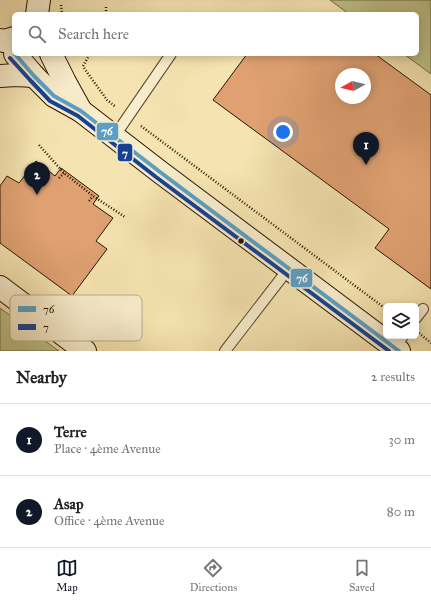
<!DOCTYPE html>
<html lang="en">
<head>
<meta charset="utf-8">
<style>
  :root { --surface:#fff; --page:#f2f2f2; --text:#222; --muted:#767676; --line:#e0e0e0; --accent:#111827 }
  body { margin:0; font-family:"IM FELL Great Primer",serif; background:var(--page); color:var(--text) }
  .controls { position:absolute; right:12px; bottom:12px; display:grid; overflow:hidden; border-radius:6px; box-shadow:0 2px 10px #0003 }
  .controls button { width:36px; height:36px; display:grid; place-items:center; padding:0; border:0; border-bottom:1px solid var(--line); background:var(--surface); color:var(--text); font:20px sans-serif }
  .compass { position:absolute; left:335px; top:68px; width:36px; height:36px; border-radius:50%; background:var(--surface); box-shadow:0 2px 10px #0003; rotate:262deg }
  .you { position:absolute; left:283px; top:132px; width:14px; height:14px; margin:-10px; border:3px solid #fff; border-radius:50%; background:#1a73e8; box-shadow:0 0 0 6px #1a73e833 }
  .badge { display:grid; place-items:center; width:26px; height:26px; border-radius:50%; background:var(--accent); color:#fff; font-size:13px; font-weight:700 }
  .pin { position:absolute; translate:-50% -33px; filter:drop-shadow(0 1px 2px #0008) }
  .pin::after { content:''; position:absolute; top:21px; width:14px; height:12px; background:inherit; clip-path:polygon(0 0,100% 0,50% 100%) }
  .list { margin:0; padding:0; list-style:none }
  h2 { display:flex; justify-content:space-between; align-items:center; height:52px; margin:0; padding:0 16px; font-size:17px }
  h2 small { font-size:13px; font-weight:400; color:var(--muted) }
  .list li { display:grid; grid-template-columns:26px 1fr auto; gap:12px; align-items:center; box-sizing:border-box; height:72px; padding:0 16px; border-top:1px solid var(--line) }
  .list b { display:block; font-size:15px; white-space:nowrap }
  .list p { margin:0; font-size:13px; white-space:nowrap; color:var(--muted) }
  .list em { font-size:13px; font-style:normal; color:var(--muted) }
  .icon { flex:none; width:22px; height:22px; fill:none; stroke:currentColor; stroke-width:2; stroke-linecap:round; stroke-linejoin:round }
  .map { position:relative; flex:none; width:431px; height:351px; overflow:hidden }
  .search { position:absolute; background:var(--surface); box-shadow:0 2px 10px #0003; left:12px; right:12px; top:12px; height:44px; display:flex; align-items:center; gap:10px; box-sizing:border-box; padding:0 14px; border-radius:6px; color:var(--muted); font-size:15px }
  .sheet { height:196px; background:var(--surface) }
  nav { display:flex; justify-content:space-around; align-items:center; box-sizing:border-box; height:56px; border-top:1px solid var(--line); background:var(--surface); font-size:11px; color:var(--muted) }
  nav a { display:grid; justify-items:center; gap:2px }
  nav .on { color:var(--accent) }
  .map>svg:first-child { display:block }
  .green { fill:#bfc389; stroke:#726c45 }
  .building { fill:#e0a172; stroke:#261401; fill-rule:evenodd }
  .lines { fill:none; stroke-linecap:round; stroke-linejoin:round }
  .lane-casing { stroke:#5a482d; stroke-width:12 }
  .secondary-casing { stroke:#261401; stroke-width:24 }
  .path { stroke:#261401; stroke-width:2.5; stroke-dasharray:1 2; stroke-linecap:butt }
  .lane { stroke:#f8edcc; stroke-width:10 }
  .secondary { stroke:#f8edcc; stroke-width:22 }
  .bus-1-casing { stroke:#f8edcc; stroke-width:7 }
  .bus-2-casing { stroke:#f8edcc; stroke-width:7 }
  .bus-1 { stroke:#5aa0c6; stroke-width:4 }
  .bus-2 { stroke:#164194; stroke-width:4 }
  .bus-dot { fill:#261401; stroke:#f8edcc; stroke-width:1.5 }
  .key { fill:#f8edcc; stroke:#b9ac8f; stroke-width:1 }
  .key-label { font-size:11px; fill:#261401 }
  .line-badge { stroke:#f8edcc; stroke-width:1.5 }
  .badge-label { font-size:11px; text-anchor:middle; font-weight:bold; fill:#fff }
</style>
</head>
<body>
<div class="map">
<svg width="431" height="351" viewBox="0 0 431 351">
  <rect width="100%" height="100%" fill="#f5e4b1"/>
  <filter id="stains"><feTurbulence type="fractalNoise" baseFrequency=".005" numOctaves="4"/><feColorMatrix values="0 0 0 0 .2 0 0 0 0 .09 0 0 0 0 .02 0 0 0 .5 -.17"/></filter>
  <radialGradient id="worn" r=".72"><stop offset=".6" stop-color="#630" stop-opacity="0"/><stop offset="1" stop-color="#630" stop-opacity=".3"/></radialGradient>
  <!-- green -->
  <g class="green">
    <polygon points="330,0 431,0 431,74 404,54 417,54 417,14 349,14"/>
    <polygon points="0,308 59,351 0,351"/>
  </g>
  <!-- building -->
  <g class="building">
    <path d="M247 54H375L431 95V289L375 248 389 229 213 100ZM341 74H365V98H341Z"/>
    <polygon points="36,161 55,176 61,168 99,196 93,204 113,218 96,241 107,249 72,296 0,243 0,186 7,176 19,183"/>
  </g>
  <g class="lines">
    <!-- lane casing -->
    <g class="lane-casing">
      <g id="lane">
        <polyline points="114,137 171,54"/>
        <polyline points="416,318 423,309"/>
        <polyline points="395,348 403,336"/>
        <polyline points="225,351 289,268"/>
      </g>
    </g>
    <!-- secondary casing -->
    <g class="secondary-casing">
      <g id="secondary">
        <polyline points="37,14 39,0"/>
        <polyline points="0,40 4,41 14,38"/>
        <polyline points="15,54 34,76 54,96 81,111 160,172 399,351"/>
        <polyline points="51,54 65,82 81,111"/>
        <polyline points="0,76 16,75 34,76"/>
        <polyline points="0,287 85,351"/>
      </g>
    </g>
    <!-- path -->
    <g class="path">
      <polyline points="61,5 62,14"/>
      <polyline points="106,14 106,7"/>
      <polyline points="83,66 90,54"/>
      <polyline points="84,68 107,100 116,107"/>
      <polyline points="141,126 386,309"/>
      <polyline points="39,145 64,173 93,196 125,217"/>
      <polyline points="59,178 64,173"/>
      <polyline points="89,201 93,196"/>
      <polyline points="419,333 431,343"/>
    </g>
    <!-- lane -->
    <use href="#lane" class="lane"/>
    <!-- secondary -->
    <use href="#secondary" class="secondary"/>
    <!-- bus-1 casing -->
    <g class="bus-1-casing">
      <polyline id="bus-1" points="15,54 34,76 54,96 81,111 160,172 399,351"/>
    </g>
    <!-- bus-2 casing -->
    <g class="bus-2-casing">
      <polyline id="bus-2" points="10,58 30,80 50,101 78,116 156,177 389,351"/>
    </g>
    <!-- bus-1 -->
    <use href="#bus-1" class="bus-1"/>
    <!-- bus-2 -->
    <use href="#bus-2" class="bus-2"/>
  </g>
  <!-- markers -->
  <circle class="bus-dot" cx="241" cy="241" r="3.5"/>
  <!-- legend -->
  <rect x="10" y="295" width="132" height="46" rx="6" class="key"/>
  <rect x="18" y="306" width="18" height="6" fill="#5aa0c6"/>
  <rect x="18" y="324" width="18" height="6" fill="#164194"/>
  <g class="key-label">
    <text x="43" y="313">76</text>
    <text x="43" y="331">7</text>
  </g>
  <g class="line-badge">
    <rect x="96" y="122" width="23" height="19" rx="4" fill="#5aa0c6"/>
    <rect x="117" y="143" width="16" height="19" rx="4" fill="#164194"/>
    <rect x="290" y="268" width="23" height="20" rx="4" fill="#5aa0c6"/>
  </g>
  <g class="badge-label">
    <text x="107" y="135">76</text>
    <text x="125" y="157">7</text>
    <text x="302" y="282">76</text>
  </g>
  <rect width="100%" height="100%" filter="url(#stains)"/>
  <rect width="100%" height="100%" fill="url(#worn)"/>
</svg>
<div class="controls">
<button><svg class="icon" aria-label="layers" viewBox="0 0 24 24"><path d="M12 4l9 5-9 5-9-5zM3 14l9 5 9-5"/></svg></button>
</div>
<svg class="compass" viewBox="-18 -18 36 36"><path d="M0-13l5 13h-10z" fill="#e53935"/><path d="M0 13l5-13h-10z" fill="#767676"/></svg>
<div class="you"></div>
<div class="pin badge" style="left:366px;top:165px">1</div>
<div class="pin badge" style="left:37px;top:195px">2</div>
<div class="search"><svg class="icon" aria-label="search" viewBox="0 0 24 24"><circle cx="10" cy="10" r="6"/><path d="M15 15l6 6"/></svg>Search here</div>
</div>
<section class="sheet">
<h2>Nearby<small>2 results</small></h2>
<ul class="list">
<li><span class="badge">1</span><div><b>Terre</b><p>Place · 4ème Avenue</p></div><em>30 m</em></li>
<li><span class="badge">2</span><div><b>Asap</b><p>Office · 4ème Avenue</p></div><em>80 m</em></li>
</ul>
</section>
<nav>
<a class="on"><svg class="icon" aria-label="map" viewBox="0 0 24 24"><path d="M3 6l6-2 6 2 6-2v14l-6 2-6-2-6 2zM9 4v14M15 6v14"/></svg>Map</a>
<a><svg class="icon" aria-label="directions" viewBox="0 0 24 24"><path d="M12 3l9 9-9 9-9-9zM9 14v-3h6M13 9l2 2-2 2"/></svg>Directions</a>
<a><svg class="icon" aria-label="saved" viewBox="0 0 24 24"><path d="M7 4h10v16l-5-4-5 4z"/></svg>Saved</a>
</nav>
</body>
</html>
